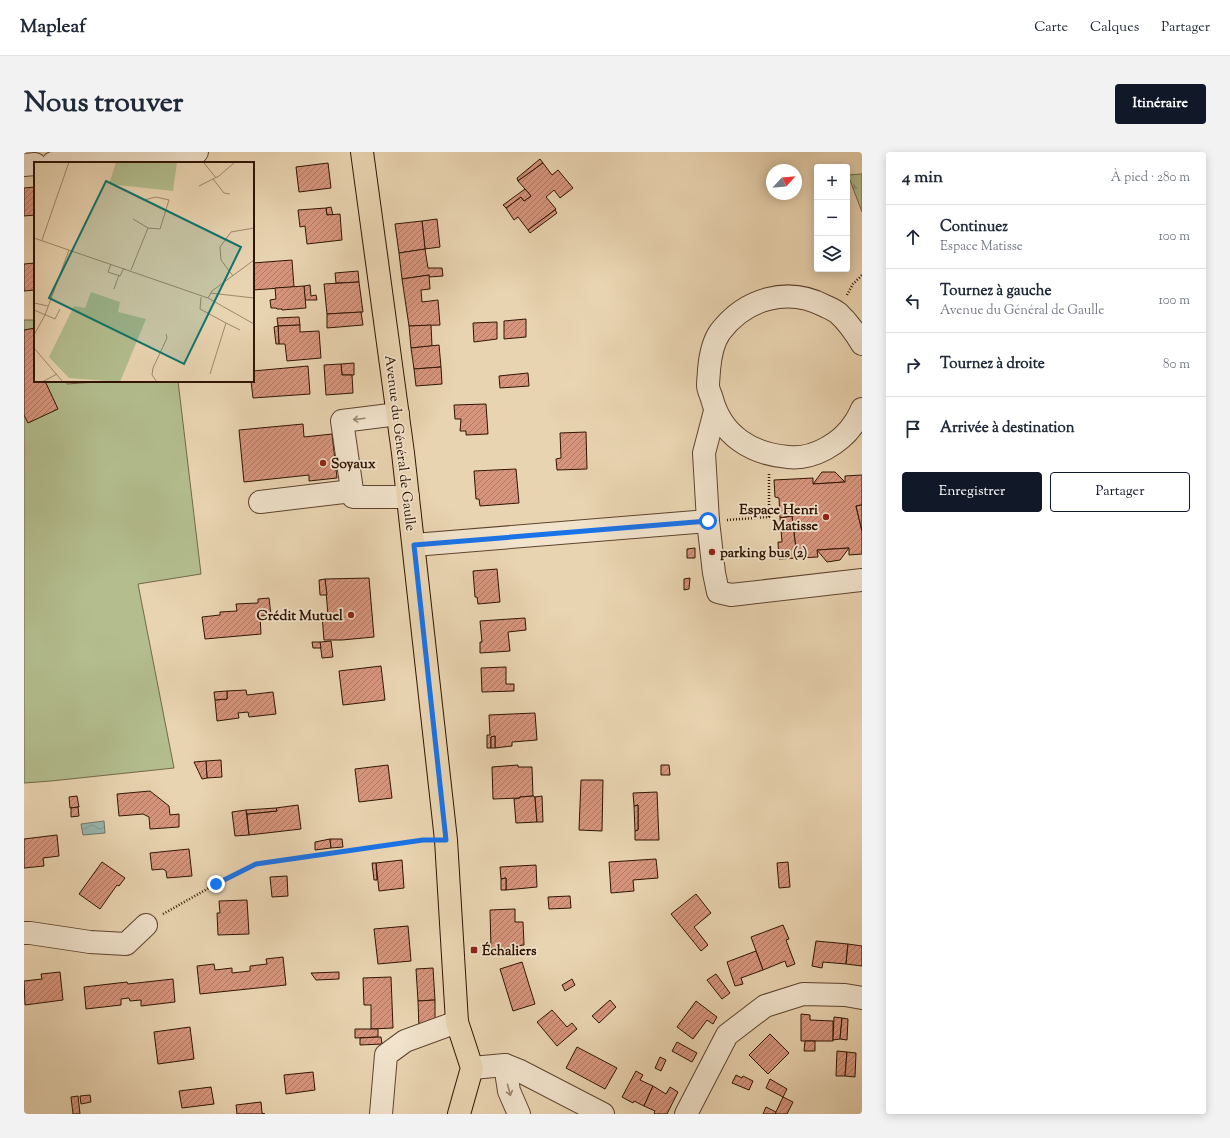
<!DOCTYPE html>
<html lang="fr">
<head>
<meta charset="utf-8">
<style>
  :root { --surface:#fff; --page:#f2f2f3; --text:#1f2937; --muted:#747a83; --line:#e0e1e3; --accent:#111827 }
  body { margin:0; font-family:"Sorts Mill Goudy",serif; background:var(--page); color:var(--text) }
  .controls { position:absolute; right:12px; top:12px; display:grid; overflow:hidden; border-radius:4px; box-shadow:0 2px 10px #0003 }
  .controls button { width:36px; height:36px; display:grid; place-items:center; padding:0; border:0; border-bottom:1px solid var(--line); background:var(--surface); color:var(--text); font:20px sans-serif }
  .compass { position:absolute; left:742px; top:12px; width:36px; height:36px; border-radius:50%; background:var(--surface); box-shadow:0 2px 10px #0003; rotate:64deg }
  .stop { position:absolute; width:12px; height:12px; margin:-9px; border:3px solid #1a73e8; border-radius:50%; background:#fff }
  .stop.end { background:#1a73e8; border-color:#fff; box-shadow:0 1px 4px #0008 }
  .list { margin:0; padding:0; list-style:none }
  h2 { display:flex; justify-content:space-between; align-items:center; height:52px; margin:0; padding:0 16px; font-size:17px }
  h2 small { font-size:13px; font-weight:400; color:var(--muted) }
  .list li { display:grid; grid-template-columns:26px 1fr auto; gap:12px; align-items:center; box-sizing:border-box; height:64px; padding:0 16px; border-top:1px solid var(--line) }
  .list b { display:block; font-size:15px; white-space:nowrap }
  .list p { margin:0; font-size:13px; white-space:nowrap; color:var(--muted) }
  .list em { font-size:13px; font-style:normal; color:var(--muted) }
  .actions { display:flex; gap:8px; padding:12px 16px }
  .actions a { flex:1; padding:9px 0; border:1px solid var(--accent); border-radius:4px; text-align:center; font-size:14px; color:var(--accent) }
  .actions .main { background:var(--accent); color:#fff }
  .icon { flex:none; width:22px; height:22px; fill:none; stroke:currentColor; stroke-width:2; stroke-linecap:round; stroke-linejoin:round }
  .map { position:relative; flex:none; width:838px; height:962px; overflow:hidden; border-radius:4px }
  header { display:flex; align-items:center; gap:24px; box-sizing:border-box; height:56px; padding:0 20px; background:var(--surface); border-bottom:1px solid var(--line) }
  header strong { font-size:19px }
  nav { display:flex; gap:22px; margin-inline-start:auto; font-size:14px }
  .intro { display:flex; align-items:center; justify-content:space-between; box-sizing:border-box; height:96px; padding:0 24px }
  h1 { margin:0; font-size:28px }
  .button { padding:10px 18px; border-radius:4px; background:var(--accent); color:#fff; font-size:14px; font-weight:700 }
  main { display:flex; gap:24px; padding:0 24px }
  aside { flex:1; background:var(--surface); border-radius:4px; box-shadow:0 2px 10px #0003 }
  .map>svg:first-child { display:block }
  .grass { fill:#b3bd8e; stroke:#726848 }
  .forest { fill:url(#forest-firs); stroke:#726848 }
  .water { fill:url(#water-waves); stroke:#6e766a }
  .building { fill:url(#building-hatch); stroke:#301402 }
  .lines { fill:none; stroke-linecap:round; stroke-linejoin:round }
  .minor-casing { stroke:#5e442e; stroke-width:24 }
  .major-casing { stroke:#301402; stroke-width:24 }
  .path { stroke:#301402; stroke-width:2.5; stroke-dasharray:1 2; stroke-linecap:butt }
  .minor { stroke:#f1e3cc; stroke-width:22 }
  .major { stroke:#e9d4b1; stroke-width:22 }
  .oneway { stroke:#9a8671 }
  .route { stroke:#1a73e8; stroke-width:5 }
  .poi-dot { fill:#8f2418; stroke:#f1e3cc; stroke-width:1.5 }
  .labels { text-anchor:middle; stroke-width:3.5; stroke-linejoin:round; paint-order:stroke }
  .street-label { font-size:14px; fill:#301402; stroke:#f1e3cc }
  .poi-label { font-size:14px; font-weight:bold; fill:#301402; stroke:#f1e3cc; text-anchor:start }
  .inset-road { fill:none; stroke:#9f876b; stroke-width:1 }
  .view { fill:#0f766e; fill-opacity:0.15; stroke:#0f766e; stroke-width:2 }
  .inset-edge { fill:none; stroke:#301402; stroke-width:2 }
</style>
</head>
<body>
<header>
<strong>Mapleaf</strong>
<nav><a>Carte</a><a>Calques</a><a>Partager</a></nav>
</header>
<div class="intro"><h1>Nous trouver</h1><a class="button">Itinéraire</a></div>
<main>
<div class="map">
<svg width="838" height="962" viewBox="0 0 838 962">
  <defs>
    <pattern id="forest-firs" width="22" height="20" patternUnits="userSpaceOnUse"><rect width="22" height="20" fill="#b3bd8e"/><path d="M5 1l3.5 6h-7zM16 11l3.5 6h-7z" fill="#9aa279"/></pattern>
    <pattern id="water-waves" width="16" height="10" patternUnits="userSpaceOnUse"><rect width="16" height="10" fill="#97b8af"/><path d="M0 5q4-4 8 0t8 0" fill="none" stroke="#829d95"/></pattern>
    <pattern id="building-hatch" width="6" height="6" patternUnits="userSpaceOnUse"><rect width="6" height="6" fill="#d7957d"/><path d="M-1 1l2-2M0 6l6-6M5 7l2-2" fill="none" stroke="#af7864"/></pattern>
  </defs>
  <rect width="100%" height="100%" fill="#e9d4b1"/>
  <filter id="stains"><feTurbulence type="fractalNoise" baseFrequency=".005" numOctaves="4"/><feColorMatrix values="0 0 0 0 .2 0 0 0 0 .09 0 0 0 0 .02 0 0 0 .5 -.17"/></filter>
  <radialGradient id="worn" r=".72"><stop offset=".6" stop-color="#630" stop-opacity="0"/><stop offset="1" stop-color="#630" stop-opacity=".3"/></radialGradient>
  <!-- grass -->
  <polygon class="grass" points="0,168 11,168 11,229 42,229 43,232 85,229 154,229 177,422 114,432 150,616 27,629 0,631"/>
  <!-- forest -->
  <polygon class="forest" points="838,22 838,60 824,23"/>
  <!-- water -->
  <polygon class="water" points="80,669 81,681 59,683 57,672"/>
  <!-- building -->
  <g class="building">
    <polygon points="516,7 519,11 494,29 493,26"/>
    <polygon points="304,11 307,36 275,40 272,15"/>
    <polygon points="519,11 528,23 534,18 549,36 536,46 530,38 522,45 532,57 504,78 494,65 490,68 482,56 497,45 500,49 507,44 494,29"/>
    <polygon points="11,35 11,63 0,64 0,36"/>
    <polygon points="501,37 507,44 500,49 497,45 482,56 479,53"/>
    <polygon points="307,55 309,63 303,63 302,56"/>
    <polygon points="302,56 303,63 316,62 318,88 283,92 281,74 276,75 274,58"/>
    <polygon points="531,58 533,61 506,81 504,78"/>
    <polygon points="413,67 416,95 401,97 398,69"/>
    <polygon points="398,69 401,97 375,101 371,72"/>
    <polygon points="401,97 404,116 418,116 419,124 405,125 405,123 378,127 375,101"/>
    <polygon points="268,108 270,135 229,138 229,111"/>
    <polygon points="11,111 11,138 0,139 0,112"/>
    <polygon points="334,119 335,130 312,131 311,121"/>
    <polygon points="405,123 406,137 397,138 398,150 414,148 416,173 385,174 378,127"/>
    <polygon points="335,130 339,160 303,162 300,132"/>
    <polygon points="286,133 287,144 292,143 293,148 281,148 280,134"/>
    <polygon points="280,134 282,156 258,158 258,157 253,157 252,156 247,156 246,148 252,147 251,136"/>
    <polygon points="337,160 339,173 303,176 303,162"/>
    <polygon points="275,165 276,173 254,174 253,166"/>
    <polygon points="502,167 502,185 480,187 480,169"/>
    <polygon points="473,170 473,187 450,190 449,171"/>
    <polygon points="276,173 276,180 295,179 297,206 263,209 261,192 255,192 254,174"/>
    <polygon points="407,173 408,194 387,196 385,174"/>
    <polygon points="254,174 255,192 252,192 250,175"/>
    <polygon points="11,176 11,229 21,229 34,257 4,271 0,263 0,178"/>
    <polygon points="415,193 417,215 390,217 387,196"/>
    <polygon points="330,211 330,223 318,223 317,212"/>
    <polygon points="317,212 318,223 328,223 329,241 302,243 300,213"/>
    <polygon points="284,214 286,242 229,246 227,229 229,229 229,219"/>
    <polygon points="417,215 418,232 392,234 390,217"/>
    <polygon points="504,221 505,234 476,236 475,224"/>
    <polygon points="462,252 464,282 442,283 442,279 436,279 437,267 431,267 430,253"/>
    <polygon points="279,272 280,285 308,282 313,326 285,329 285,323 220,330 215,278"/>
    <polygon points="562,280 563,317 533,318 532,307 537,306 536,281"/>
    <polygon points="492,317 495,351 456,354 455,347 452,347 450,319"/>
    <polygon points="798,320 811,320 821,330 789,332"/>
    <polygon points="838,323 838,353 832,354 838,379 838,402 825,403 825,396 793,398 794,405 773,406 768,364 756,366 755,346 751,345 750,328 789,326 789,332 821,330 821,324"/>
    <polygon points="838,353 838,379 832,354"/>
    <polygon points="768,364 773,406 755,407 754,390 758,390 756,366"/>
    <polygon points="671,396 671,406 663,406 663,397"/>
    <polygon points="825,396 816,408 803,410 793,398"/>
    <polygon points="473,417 476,450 454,452 453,445 451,445 449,419"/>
    <polygon points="345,426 350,485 318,488 300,488 298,463 304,463 301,427"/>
    <polygon points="666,426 665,437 660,438 660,427"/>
    <polygon points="301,427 303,443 296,443 295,428"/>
    <polygon points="245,446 247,463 236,464 237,482 181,487 178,465 196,463 196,460 213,459 212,452 234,451 234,447"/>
    <polygon points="501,466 502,478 484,480 486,499 456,501 456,490 458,490 456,469"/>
    <polygon points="307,489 309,505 298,506 296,490"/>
    <polygon points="288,490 296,490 297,496 289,496"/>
    <polygon points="357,514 361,548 319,553 315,519"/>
    <polygon points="482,515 482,532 490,532 490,539 458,540 457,516"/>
    <polygon points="222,538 223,543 249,540 252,562 225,565 224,560 214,561 215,566 193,569 191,548 203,547 203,539"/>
    <polygon points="203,539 203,547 191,548 190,540"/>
    <polygon points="511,561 513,588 488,590 488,594 471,596 471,584 467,585 467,596 463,596 463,583 466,583 465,563"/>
    <polygon points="471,584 471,596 467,596 467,585"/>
    <polygon points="197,608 198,625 183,626 182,609"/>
    <polygon points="182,609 183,626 178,627 170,610"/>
    <polygon points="364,613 368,646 335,650 331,617"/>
    <polygon points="494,613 494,615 508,615 509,644 496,645 496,646 469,647 468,615"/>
    <polygon points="637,613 645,613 646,623 637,623"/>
    <polygon points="557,628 579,628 578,679 555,678"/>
    <polygon points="126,639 145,654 146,663 155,662 155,675 126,677 125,665 119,662 95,664 93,642"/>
    <polygon points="633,640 635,688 611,688 611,679 614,678 614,653 610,654 609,641"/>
    <polygon points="53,644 55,655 46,656 45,645"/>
    <polygon points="509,644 511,645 513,670 492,671 490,647 496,646 496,645"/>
    <polygon points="518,644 519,670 513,670 511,645"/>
    <polygon points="274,653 277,677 225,683 223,662 253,659 252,656"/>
    <polygon points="614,653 614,678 611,679 610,654"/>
    <polygon points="54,655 55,664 47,665 47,656"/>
    <polygon points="252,656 253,659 223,662 222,658"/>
    <polygon points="222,658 225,683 211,684 208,660"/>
    <polygon points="33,683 35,704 19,706 20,714 0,716 0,687"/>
    <polygon points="306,687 307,696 291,698 291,690"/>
    <polygon points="306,687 318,687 319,695 307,696"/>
    <polygon points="165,697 168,724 143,726 142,719 139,717 128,718 126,701"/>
    <polygon points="632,707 634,726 609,728 610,739 587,741 585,710"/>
    <polygon points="378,708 380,736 355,739 352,711"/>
    <polygon points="78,710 101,726 95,734 93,733 76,757 55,742"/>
    <polygon points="764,710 766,735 755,736 753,711"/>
    <polygon points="348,711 352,711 353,728 350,728"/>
    <polygon points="512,713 513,735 482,738 482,726 477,727 476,715"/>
    <polygon points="263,724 264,744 248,745 246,725"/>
    <polygon points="482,726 482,738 477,738 477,727"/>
    <polygon points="672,742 687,761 670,775 684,793 677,799 647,762"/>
    <polygon points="546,744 547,756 525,757 524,745"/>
    <polygon points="223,748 225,782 194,783 193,761 196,761 195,749"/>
    <polygon points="491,757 491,770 499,770 500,793 492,794 492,796 467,797 466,758"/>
    <polygon points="759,773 765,787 762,788 771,812 763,815 761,809 739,818 727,785"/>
    <polygon points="384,774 387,809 354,812 350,777"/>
    <polygon points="792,789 824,792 822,812 799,810 798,816 788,814"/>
    <polygon points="824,792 838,794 838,814 822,812"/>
    <polygon points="732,799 739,818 717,826 719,832 711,834 703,810"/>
    <polygon points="259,805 262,833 176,842 173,814 190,812 191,818 208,816 208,821 226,819 226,814 243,812 242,807"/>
    <polygon points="498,810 511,852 489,859 476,817"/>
    <polygon points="409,816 411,848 394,849 392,817"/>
    <polygon points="36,820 39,848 1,853 0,829 18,827 17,822"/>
    <polygon points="315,820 315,827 292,828 287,821"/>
    <polygon points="692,822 706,841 698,847 683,828"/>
    <polygon points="367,825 369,876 347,877 347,853 340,853 339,826"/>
    <polygon points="149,827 151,850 117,854 117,848 106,849 105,846 97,847 97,853 62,857 60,835 103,830 104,832"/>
    <polygon points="548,827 551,833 541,839 538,833"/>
    <polygon points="411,848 411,870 395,876 394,849"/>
    <polygon points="586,848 592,855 575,871 568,864"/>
    <polygon points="672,849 693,865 689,872 683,868 669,887 653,875"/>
    <polygon points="528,858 543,875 548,871 553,877 533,894 513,870"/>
    <polygon points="777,862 786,863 786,868 809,869 809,889 777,889"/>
    <polygon points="810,865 818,866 816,887 809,888"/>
    <polygon points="818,866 824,867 823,888 816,887"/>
    <polygon points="166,875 170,907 134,912 130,880"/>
    <polygon points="331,877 354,877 354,885 331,886"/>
    <polygon points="746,882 765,901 744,922 725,903"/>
    <polygon points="354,885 357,885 358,892 336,893 336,886"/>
    <polygon points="781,889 791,889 791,899 780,899"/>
    <polygon points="653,890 673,901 668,910 648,899"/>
    <polygon points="553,895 593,916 581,937 542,916"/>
    <polygon points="813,899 823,900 821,924 812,924"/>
    <polygon points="823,900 832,901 831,925 821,924"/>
    <polygon points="636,905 642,908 637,919 631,916"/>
    <polygon points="612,919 619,923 616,928 629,934 620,954 610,949 609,951 598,945"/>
    <polygon points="289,920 291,938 262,942 260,923"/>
    <polygon points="712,923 718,926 719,924 729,929 725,938 708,931"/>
    <polygon points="746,927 763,937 759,945 742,936"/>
    <polygon points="629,934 642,942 646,935 654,940 643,962 631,962 630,961 631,959 620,954"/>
    <polygon points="187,935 190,952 158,956 155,939"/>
    <polygon points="66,943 67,950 57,952 56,944"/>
    <polygon points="54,944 56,962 49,962 47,945"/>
    <polygon points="759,945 769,950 763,962 751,962"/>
    <polygon points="237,950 238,961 241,962 213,962 212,953"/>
    <polygon points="742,955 752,960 751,962 739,962"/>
  </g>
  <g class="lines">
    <!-- minor casing -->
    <g class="minor-casing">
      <g id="minor">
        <polyline points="29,11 173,0"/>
        <polyline points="0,13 11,12"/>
        <path d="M838 192C831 180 824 170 814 161 810 158 805 156 801 154 763 134 721 147 696 180 689 190 686 206 685 218 685 222 684 228 684 233 684 238 687 243 688 247 698 284 728 302 764 305 789 308 818 291 831 270 834 266 836 261 838 257"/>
        <polyline points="691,259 680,301 684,369 690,421 694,440 707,443 838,428"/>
        <polyline points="374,262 318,269 329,345 384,345"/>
        <polyline points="236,350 328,339"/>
        <polyline points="390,393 684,369"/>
        <polyline points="0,781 6,781 66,790 102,792 122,773"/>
        <polyline points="481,913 485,939 495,962"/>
        <polyline points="448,916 481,913 496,919 579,962"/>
        <polyline points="357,962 362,903 381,889 433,870"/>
        <polyline points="662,962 703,883 741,854 779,842 821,843 838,846"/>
      </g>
    </g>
    <!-- major casing -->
    <g class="major-casing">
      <polyline id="major" points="338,0 379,301 422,688 433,870 448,916 435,962"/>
    </g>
    <!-- path -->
    <g class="path">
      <polyline points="823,143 829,132 838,123"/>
      <polyline points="703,368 745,365 745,322"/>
      <polyline points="139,762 192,732 232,712 402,688"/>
    </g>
    <!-- minor -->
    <use href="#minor" class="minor"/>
    <!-- major -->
    <use href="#major" class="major"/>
  </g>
  <!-- one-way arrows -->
  <defs><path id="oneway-shaft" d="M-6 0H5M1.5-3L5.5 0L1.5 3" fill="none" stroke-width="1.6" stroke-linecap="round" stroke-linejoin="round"/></defs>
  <g class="oneway">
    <use href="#oneway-shaft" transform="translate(335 267) rotate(173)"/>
    <use href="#oneway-shaft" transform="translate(485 938) rotate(75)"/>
  </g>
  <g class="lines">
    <!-- route -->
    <polyline class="route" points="192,732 232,712 399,688 422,688 390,393 684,369"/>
  </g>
  <!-- markers -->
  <g class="poi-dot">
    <circle cx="299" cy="311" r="4"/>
    <circle cx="802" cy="365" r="4"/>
    <circle cx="688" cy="400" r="4"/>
    <circle cx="327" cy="463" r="4"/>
    <rect x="446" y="794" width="8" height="8" rx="2"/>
  </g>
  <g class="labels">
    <!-- street labels -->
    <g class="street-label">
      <text transform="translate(377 291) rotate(83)" y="5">Avenue du Général de Gaulle</text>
    </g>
    <!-- poi labels -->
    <g class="poi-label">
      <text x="307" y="316">Soyaux</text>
      <text x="794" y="362" text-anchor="end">Espace Henri<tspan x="794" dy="16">Matisse</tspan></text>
      <text x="696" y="405">parking bus (2)</text>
      <text x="319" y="468" text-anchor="end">Crédit Mutuel</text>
      <text x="458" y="803">Échaliers</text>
    </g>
  </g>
  <!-- overview -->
  <g transform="translate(10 10)">
    <rect width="220" height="220" fill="#e9d4b1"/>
    <path d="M57 130 86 140 84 150 112 157 86 220 35 216 15 195 40 144 51 146Z" fill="#b3bd8e"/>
    <path d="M82 0H143L139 29 75 22Z" fill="#b3bd8e"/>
    <path class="inset-road" d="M170 1 182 16M179 17 190 31 196 32M165 24 185 14 201 0M99 57 114 66 126 67 135 38 122 35 110 38M0 76 174 136 220 162M8 78 35 0M77 102 74 110 86 114 90 106M97 108 114 66M199 114 187 98 186 85 197 70 220 66M80 127 85 113M176 131 220 136M167 135 166 147 192 161 176 212M174 136 178 129 220 98M0 141 14 144M0 148 21 157 26 147M192 161 206 168M0 173 11 153 35 88M0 186 29 220M8 220 23 212M123 220 118 213 119 206 133 176 132 172"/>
    <path class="view" d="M72 19 207 85 150 202 15 136Z"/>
    <rect width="220" height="220" class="inset-edge"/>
  </g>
  <rect width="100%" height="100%" filter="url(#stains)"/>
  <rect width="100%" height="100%" fill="url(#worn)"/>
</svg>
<div class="controls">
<button>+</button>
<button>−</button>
<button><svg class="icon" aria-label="layers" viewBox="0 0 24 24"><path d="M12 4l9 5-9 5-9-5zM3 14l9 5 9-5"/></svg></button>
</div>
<svg class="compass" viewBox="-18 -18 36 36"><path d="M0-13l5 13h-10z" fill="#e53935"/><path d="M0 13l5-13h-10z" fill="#747a83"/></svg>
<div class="stop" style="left:684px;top:369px"></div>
<div class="stop end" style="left:192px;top:732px"></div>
</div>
<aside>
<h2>4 min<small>À pied · 280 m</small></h2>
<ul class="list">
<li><svg class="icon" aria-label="ahead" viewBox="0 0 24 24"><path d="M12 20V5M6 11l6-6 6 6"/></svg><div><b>Continuez</b><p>Espace Matisse</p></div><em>100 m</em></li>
<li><svg class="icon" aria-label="left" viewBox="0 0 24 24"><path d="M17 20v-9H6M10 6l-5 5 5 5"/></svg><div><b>Tournez à gauche</b><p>Avenue du Général de Gaulle</p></div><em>100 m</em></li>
<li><svg class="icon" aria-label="right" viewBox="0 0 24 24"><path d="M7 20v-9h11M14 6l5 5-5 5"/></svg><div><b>Tournez à droite</b></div><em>80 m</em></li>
<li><svg class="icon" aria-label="arrive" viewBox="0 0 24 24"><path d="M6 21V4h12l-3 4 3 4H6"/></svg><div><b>Arrivée à destination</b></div></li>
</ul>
<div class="actions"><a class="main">Enregistrer</a><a>Partager</a></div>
</aside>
</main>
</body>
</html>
